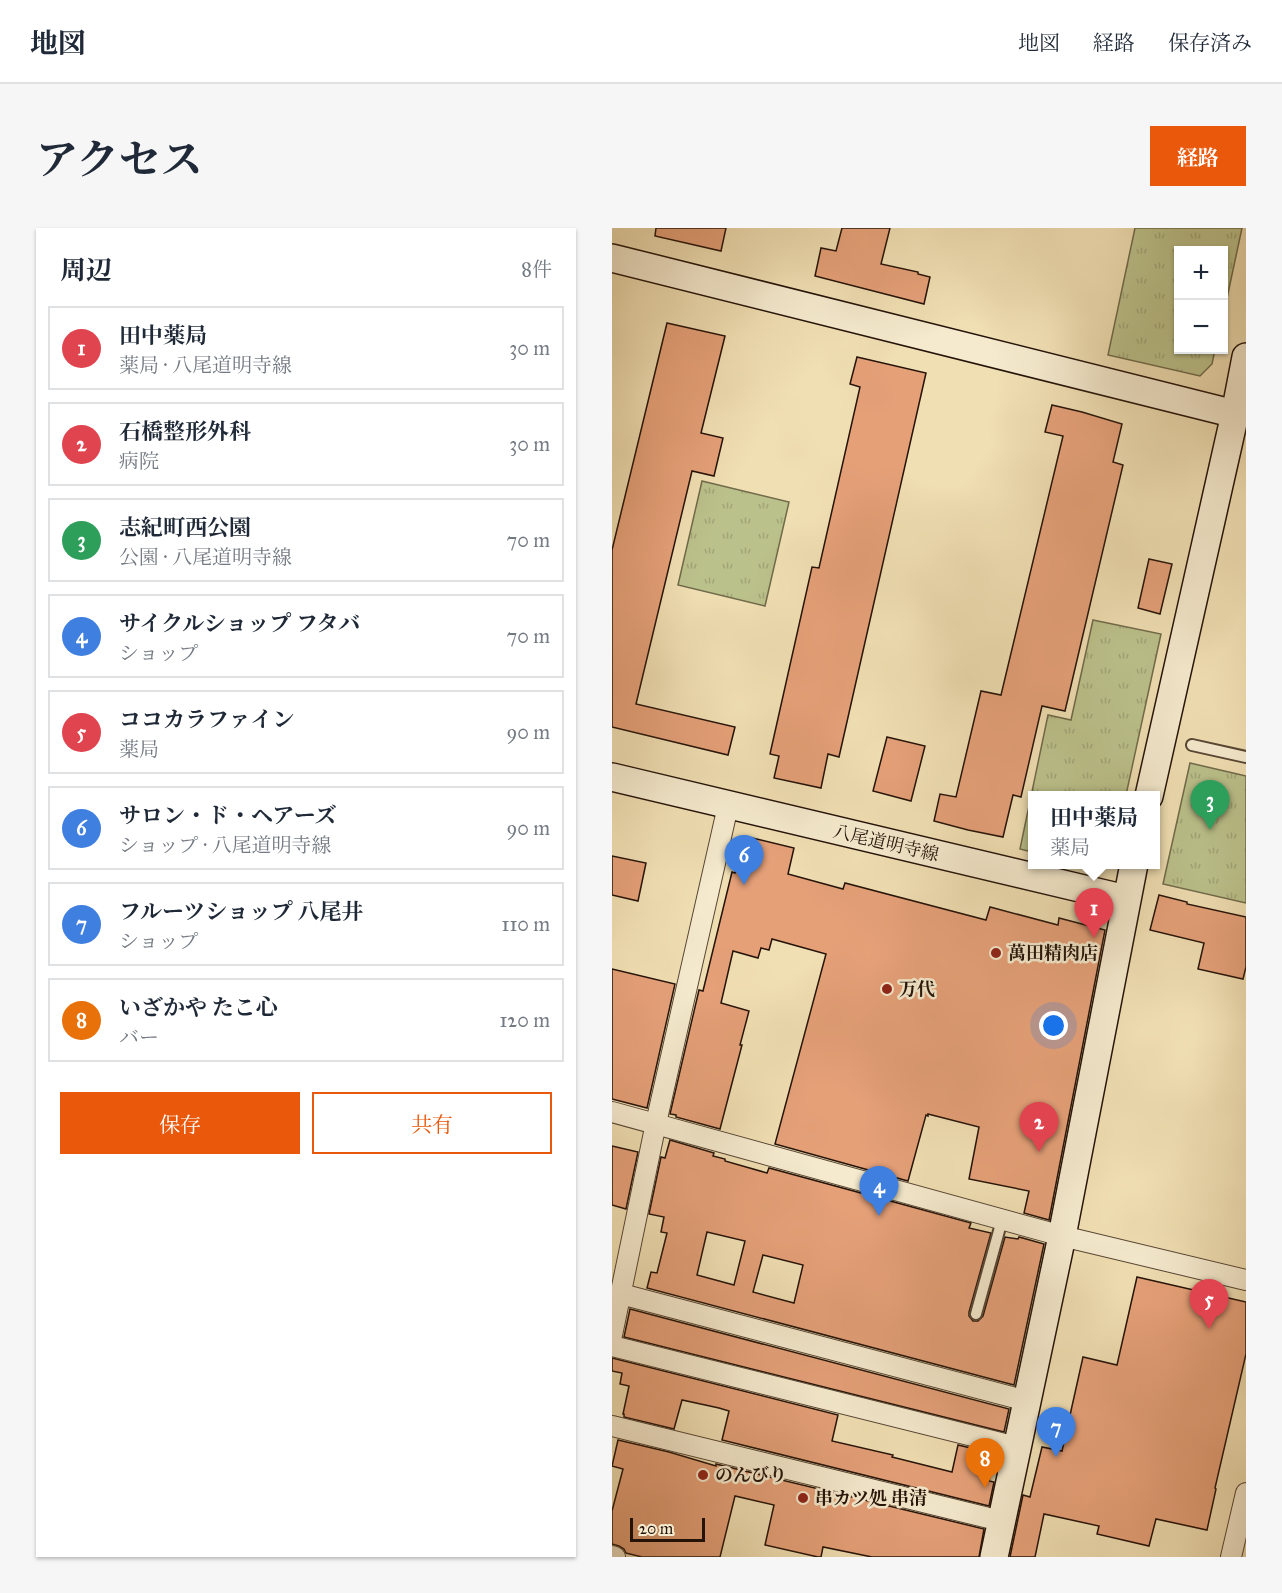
<!DOCTYPE html>
<html lang="ja">
<head>
<meta charset="utf-8">
<style>
  :root { --surface:#fff; --page:#f6f6f7; --text:#1f2937; --muted:#747a83; --line:#e0e1e3; --accent:#ea580c }
  body { margin:0; font-family:"IM FELL Great Primer","Noto Serif JP",serif; background:var(--page); color:var(--text) }
  .controls { position:absolute; right:18px; top:18px; display:grid; overflow:hidden; border-radius:0px; box-shadow:0 2px 4px #0004 }
  .controls button { width:54px; height:54px; display:grid; place-items:center; padding:0; border:0; border-bottom:2px solid var(--line); background:var(--surface); color:var(--text); font:30px sans-serif }
  .scale { position:absolute; left:18px; bottom:15px; width:75px; box-sizing:border-box; padding-left:6px; border:3px solid #251309; border-top:0; font-size:16px; line-height:21px; white-space:nowrap; color:#251309; -webkit-text-stroke:4px #f5eace; paint-order:stroke }
  .you { position:absolute; left:442px; top:798px; width:21px; height:21px; margin:-15px; border:4px solid #fff; border-radius:50%; background:#1a73e8; box-shadow:0 0 0 9px #1a73e833 }
  .badge { display:grid; place-items:center; width:39px; height:39px; border-radius:50%; background:var(--accent); color:#fff; font-size:20px; font-weight:700 }
  .pin { position:absolute; translate:-50% -50px; filter:drop-shadow(0 2px 3px #0008) }
  .pin::after { content:''; position:absolute; top:32px; width:21px; height:18px; background:inherit; clip-path:polygon(0 0,100% 0,50% 100%) }
  .popup { position:absolute; left:416px; top:563px; width:132px; height:78px; box-sizing:border-box; display:grid; place-content:center; border-radius:0px; background:var(--surface); filter:drop-shadow(0 2px 4px #0005); font-size:20px; white-space:nowrap; color:var(--muted) }
  .popup b { font-size:22px; color:var(--text) }
  .popup::after { content:''; position:absolute; left:50%; top:100%; margin-left:-12px; border:12px solid transparent; border-top-color:var(--surface) }
  .list { margin:0; padding:0; list-style:none }
  h2 { display:flex; justify-content:space-between; align-items:center; height:78px; margin:0; padding:0 24px; font-size:26px }
  h2 small { font-size:20px; font-weight:400; color:var(--muted) }
  .list li { display:grid; grid-template-columns:39px 1fr auto; gap:18px; align-items:center; box-sizing:border-box; height:84px; margin:0 12px 12px; padding:0 12px; border:2px solid var(--line); border-radius:0px }
  .list b { display:block; font-size:22px; white-space:nowrap }
  .list p { margin:0; font-size:20px; white-space:nowrap; color:var(--muted) }
  .list em { font-size:20px; font-style:normal; color:var(--muted) }
  .actions { display:flex; gap:12px; padding:18px 24px }
  .actions a { flex:1; padding:14px 0; border:2px solid var(--accent); border-radius:0px; text-align:center; font-size:21px; color:var(--accent) }
  .actions .main { background:var(--accent); color:#fff }
  .map { position:relative; flex:none; width:634px; height:1329px; overflow:hidden; border-radius:0px }
  header { display:flex; align-items:center; gap:36px; box-sizing:border-box; height:84px; padding:0 30px; background:var(--surface); border-bottom:2px solid var(--line) }
  header strong { font-size:28px }
  nav { display:flex; gap:33px; margin-inline-start:auto; font-size:21px }
  .intro { display:flex; align-items:center; justify-content:space-between; box-sizing:border-box; height:144px; padding:0 36px }
  h1 { margin:0; font-size:42px }
  .button { padding:15px 27px; border-radius:0px; background:var(--accent); color:#fff; font-size:21px; font-weight:700 }
  main { display:flex; gap:36px; padding:0 36px }
  aside { flex:1; background:var(--surface); border-radius:0px; box-shadow:0 2px 4px #0004 }
  .map>svg:first-child { display:block }
  .park { fill:url(#park-tufts); stroke:#706a4a; stroke-width:1.5 }
  .building { fill:#e5a078; stroke:#251309; stroke-width:1.5; fill-rule:evenodd }
  .lines { fill:none; stroke-linecap:round; stroke-linejoin:round }
  .lane-casing { stroke:#584634; stroke-width:14 }
  .street-casing { stroke:#584634; stroke-width:22 }
  .secondary-casing { stroke:#251309; stroke-width:30 }
  .lane { stroke:#f5eace; stroke-width:10 }
  .street { stroke:#f5eace; stroke-width:20 }
  .secondary { stroke:#f5eace; stroke-width:27 }
  .poi-dot { fill:#8f2418; stroke:#f5eace; stroke-width:2 }
  .labels { text-anchor:middle; stroke-width:5; stroke-linejoin:round; paint-order:stroke }
  .street-label { font-size:18px; fill:#251309; stroke:#f5eace }
  .poi-label { font-size:18px; font-weight:bold; fill:#251309; stroke:#f5eace; text-anchor:start }
</style>
</head>
<body>
<header>
<strong>地図</strong>
<nav><a>地図</a><a>経路</a><a>保存済み</a></nav>
</header>
<div class="intro"><h1>アクセス</h1><a class="button">経路</a></div>
<main>
<aside>
<h2>周辺<small>8件</small></h2>
<ul class="list">
<li><span class="badge" style="background:#e0444e">1</span><div><b>田中薬局</b><p>薬局 · 八尾道明寺線</p></div><em>30 m</em></li>
<li><span class="badge" style="background:#e0444e">2</span><div><b>石橋整形外科</b><p>病院</p></div><em>30 m</em></li>
<li><span class="badge" style="background:#2e9e5b">3</span><div><b>志紀町西公園</b><p>公園 · 八尾道明寺線</p></div><em>70 m</em></li>
<li><span class="badge" style="background:#3f7fe0">4</span><div><b>サイクルショップ フタバ</b><p>ショップ</p></div><em>70 m</em></li>
<li><span class="badge" style="background:#e0444e">5</span><div><b>ココカラファイン</b><p>薬局</p></div><em>90 m</em></li>
<li><span class="badge" style="background:#3f7fe0">6</span><div><b>サロン・ド・ヘアーズ</b><p>ショップ · 八尾道明寺線</p></div><em>90 m</em></li>
<li><span class="badge" style="background:#3f7fe0">7</span><div><b>フルーツショップ 八尾井</b><p>ショップ</p></div><em>110 m</em></li>
<li><span class="badge" style="background:#e8710a">8</span><div><b>いざかや たこ心</b><p>バー</p></div><em>120 m</em></li>
</ul>
<div class="actions"><a class="main">保存</a><a>共有</a></div>
</aside>
<div class="map">
<svg width="634" height="1329" viewBox="0 0 634 1329">
  <defs>
    <pattern id="park-tufts" width="24" height="20" patternUnits="userSpaceOnUse" patternTransform="scale(1.5)"><rect width="24" height="20" fill="#bbc18b"/><path d="M3 7l-1-3M5 7V3M7 7l1-3M15 17l-1-3M17 17v-4M19 17l1-3" fill="none" stroke="#a1a577"/></pattern>
  </defs>
  <rect width="100%" height="100%" fill="#f0dfb3"/>
  <filter id="stains"><feTurbulence type="fractalNoise" baseFrequency=".00333" numOctaves="4"/><feColorMatrix values="0 0 0 0 .2 0 0 0 0 .09 0 0 0 0 .02 0 0 0 .5 -.17"/></filter>
  <radialGradient id="worn" r=".72"><stop offset=".6" stop-color="#630" stop-opacity="0"/><stop offset="1" stop-color="#630" stop-opacity=".3"/></radialGradient>
  <!-- park -->
  <g class="park">
    <polygon points="523,0 630,0 612,84 612,22 566,22 566,122 603,122 600,136 588,148 496,127"/>
    <polygon points="90,253 177,274 153,378 66,357"/>
    <polygon points="481,392 549,406 514,567 420,568 420,624 408,621 436,487 459,492"/>
    <polygon points="578,535 634,548 634,675 551,656"/>
  </g>
  <!-- building -->
  <g class="building">
    <polygon points="44,0 114,0 109,23 43,8"/>
    <polygon points="230,0 278,0 269,36 306,44 306,46 318,49 312,76 203,48 209,20 224,23"/>
    <polygon points="55,95 113,108 89,205 111,210 102,248 80,243 24,476 123,499 116,527 0,499 0,322"/>
    <polygon points="245,129 314,145 227,529 216,526 209,560 162,550 167,528 158,526 200,339 207,340 248,159 238,156"/>
    <polygon points="440,177 470,184 510,196 501,234 511,237 453,483 430,478 409,569 401,567 391,609 356,602 322,593 328,566 344,569 369,463 389,467 451,208 433,204"/>
    <polygon points="537,331 560,336 548,386 526,380"/>
    <polygon points="275,509 313,518 299,573 261,563"/>
    <polygon points="132,608 182,620 176,646 231,661 233,655 374,692 378,679 446,697 447,690 493,702 437,992 412,985 417,963 357,951 367,899 316,886 316,888 314,887 296,953 163,916 214,726 160,711 157,722 149,720 146,730 121,723 109,775 137,783 128,817 130,817 108,901 64,889 64,887 58,886 87,762 91,763 120,644 123,645"/>
    <polygon points="0,628 34,635 26,673 0,667"/>
    <polygon points="547,667 575,674 575,676 634,689 634,739 631,751 586,741 592,715 538,702"/>
    <polygon points="0,741 63,756 35,880 0,871"/>
    <path d="M58 912 102 925 101 928 113 931V933L155 945 157 940 359 995 357 1000 379 1005 357 1084V1088L361 1093H366L371 1088 393 1009 406 1011 407 1009 432 1016 402 1157 35 1060 39 1044 45 1045 55 1005 49 1004 52 989 37 986 49 929 53 930ZM95 1004 133 1013 122 1057 85 1047ZM151 1027 191 1037 182 1075 141 1064Z"/>
    <polygon points="0,918 26,924 14,981 0,977"/>
    <polygon points="525,1049 634,1074 634,1126 603,1260 604,1261 595,1302 544,1291 537,1318 485,1306 487,1298 432,1286 423,1329 398,1329 411,1267 418,1269 430,1219 450,1223 471,1129 505,1137"/>
    <polygon points="18,1081 397,1181 392,1204 12,1109"/>
    <polygon points="0,1130 226,1187 220,1213 281,1227 280,1229 340,1244 346,1217 384,1226 377,1253 382,1254 377,1278 110,1212 117,1183 107,1180 70,1172 62,1201 12,1189 12,1186 11,1186 17,1158 8,1156 10,1145 0,1143"/>
    <polygon points="6,1212 57,1224 104,1238 104,1236 372,1301 367,1329 260,1329 211,1319 209,1329 206,1329 153,1317 162,1277 123,1268 108,1329 30,1329 14,1325 12,1321 7,1318 0,1316 0,1283 11,1241 0,1238"/>
  </g>
  <g class="lines">
    <!-- lane casing -->
    <g class="lane-casing">
      <g id="lane">
        <polyline points="580,517 634,529"/>
        <polyline points="364,1086 390,992"/>
      </g>
    </g>
    <!-- street casing -->
    <g class="street-casing">
      <g id="street">
        <polyline points="0,884 450,1008 634,1052"/>
        <polyline points="9,1066 415,1173"/>
        <polyline points="0,1107 44,895 116,578"/>
        <polyline points="0,1118 405,1219"/>
        <polyline points="0,1198 389,1293"/>
        <polyline points="0,1328 3,1329"/>
        <polyline points="619,1329 634,1265"/>
      </g>
    </g>
    <!-- secondary casing -->
    <g class="secondary-casing">
      <g id="secondary">
        <polyline points="0,30 623,186"/>
        <polyline points="0,549 514,671"/>
        <polyline points="537,568 623,186 634,129"/>
        <polyline points="382,1329 450,1008 522,636"/>
      </g>
    </g>
    <!-- lane -->
    <use href="#lane" class="lane"/>
    <!-- street -->
    <use href="#street" class="street"/>
    <!-- secondary -->
    <use href="#secondary" class="secondary"/>
  </g>
  <!-- markers -->
  <g class="poi-dot">
    <circle cx="384" cy="725" r="6"/>
    <circle cx="275" cy="761" r="6"/>
    <circle cx="91" cy="1247" r="6"/>
    <circle cx="191" cy="1270" r="6"/>
  </g>
  <g class="labels">
    <!-- street labels -->
    <g class="street-label">
      <text transform="translate(274 615) rotate(13)" y="6">八尾道明寺線</text>
    </g>
    <!-- poi labels -->
    <g class="poi-label">
      <text x="396" y="731">萬田精肉店</text>
      <text x="287" y="767">万代</text>
      <text x="103" y="1253">のんびり</text>
      <text x="203" y="1276">串カツ処 串清</text>
    </g>
  </g>
  <rect width="100%" height="100%" filter="url(#stains)"/>
  <rect width="100%" height="100%" fill="url(#worn)"/>
</svg>
<div class="controls">
<button>+</button>
<button>−</button>
</div>
<div class="scale">20 m</div>
<div class="you"></div>
<div class="pin badge" style="left:482px;top:710px;background:#e0444e">1</div>
<div class="popup"><b>田中薬局</b>薬局</div>
<div class="pin badge" style="left:427px;top:924px;background:#e0444e">2</div>
<div class="pin badge" style="left:598px;top:602px;background:#2e9e5b">3</div>
<div class="pin badge" style="left:267px;top:988px;background:#3f7fe0">4</div>
<div class="pin badge" style="left:597px;top:1101px;background:#e0444e">5</div>
<div class="pin badge" style="left:132px;top:657px;background:#3f7fe0">6</div>
<div class="pin badge" style="left:444px;top:1229px;background:#3f7fe0">7</div>
<div class="pin badge" style="left:373px;top:1260px;background:#e8710a">8</div>
</div>
</main>
</body>
</html>
